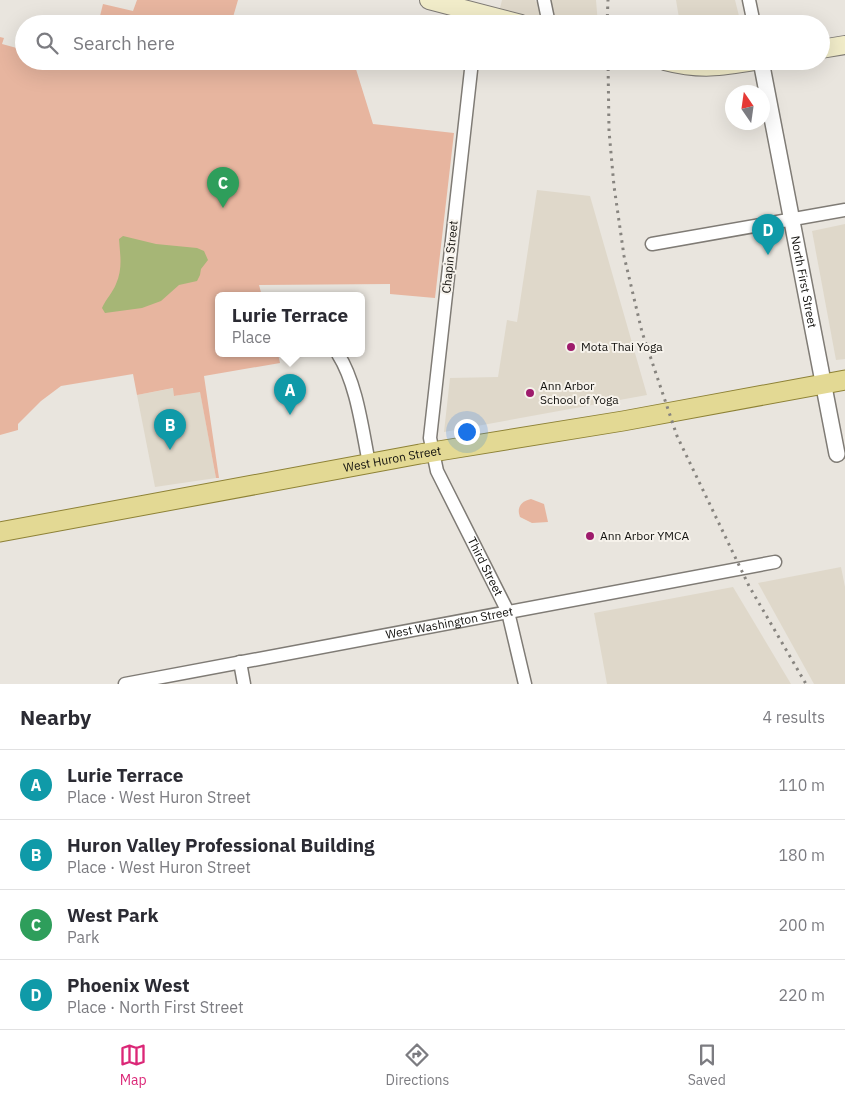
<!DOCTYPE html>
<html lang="en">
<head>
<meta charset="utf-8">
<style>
  :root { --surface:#fff; --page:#f2f2f3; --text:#2b2b33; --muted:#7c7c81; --line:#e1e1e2; --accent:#db2777 }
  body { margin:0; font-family:"IBM Plex Sans",sans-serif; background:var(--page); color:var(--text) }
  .compass { position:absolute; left:725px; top:85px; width:45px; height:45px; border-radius:50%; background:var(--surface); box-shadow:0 5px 20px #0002; rotate:347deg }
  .you { position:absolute; left:466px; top:431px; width:18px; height:18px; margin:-12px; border:4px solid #fff; border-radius:50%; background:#1a73e8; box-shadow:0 0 0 8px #1a73e833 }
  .badge { display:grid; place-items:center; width:32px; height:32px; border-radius:50%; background:var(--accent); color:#fff; font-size:16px; font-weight:700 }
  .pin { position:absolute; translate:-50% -41px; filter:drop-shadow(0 1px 2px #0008) }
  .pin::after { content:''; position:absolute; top:26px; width:18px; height:15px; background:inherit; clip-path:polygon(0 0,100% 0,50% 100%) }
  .popup { position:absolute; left:215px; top:292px; width:150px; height:65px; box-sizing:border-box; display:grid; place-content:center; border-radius:8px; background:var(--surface); filter:drop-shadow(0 1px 4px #0005); font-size:16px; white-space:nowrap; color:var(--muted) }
  .popup b { font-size:19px; color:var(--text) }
  .popup::after { content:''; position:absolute; left:50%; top:100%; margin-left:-10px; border:10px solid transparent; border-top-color:var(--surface) }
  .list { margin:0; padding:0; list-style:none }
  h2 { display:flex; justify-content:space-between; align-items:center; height:65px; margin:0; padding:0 20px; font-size:21px }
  h2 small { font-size:16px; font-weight:400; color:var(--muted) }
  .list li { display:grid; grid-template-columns:32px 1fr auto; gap:15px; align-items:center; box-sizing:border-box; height:70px; padding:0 20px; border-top:1px solid var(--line) }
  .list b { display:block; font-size:19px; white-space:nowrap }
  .list p { margin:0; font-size:16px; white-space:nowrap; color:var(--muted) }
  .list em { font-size:16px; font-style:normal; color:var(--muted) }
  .icon { flex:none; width:28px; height:28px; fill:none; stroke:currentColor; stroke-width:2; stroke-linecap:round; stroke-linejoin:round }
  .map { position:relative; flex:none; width:845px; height:684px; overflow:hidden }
  .search { position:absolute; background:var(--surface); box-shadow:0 5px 20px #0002; left:15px; right:15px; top:15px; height:55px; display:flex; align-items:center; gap:12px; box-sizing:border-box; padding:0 18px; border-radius:28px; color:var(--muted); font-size:19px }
  .sheet { height:345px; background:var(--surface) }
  nav { display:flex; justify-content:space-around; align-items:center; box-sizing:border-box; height:70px; border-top:1px solid var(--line); background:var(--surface); font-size:14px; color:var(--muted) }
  nav a { display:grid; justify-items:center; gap:2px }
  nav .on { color:var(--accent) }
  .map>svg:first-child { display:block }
  .built { fill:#dfd8ca }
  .green { fill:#e7b59f }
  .water { fill:#a6b676 }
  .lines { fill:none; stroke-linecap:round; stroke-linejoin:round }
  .minor-casing { stroke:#7f7b75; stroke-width:15 }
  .tertiary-casing { stroke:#7f7b75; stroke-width:18 }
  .secondary-casing { stroke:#7f7b75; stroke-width:20 }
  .primary-casing { stroke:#8e8236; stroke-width:21 }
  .minor { stroke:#fff; stroke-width:12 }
  .tertiary { stroke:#fff; stroke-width:15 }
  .secondary { stroke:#f1ecc9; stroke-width:18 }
  .primary { stroke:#e3d994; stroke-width:19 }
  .rail { stroke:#87847f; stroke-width:3; stroke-dasharray:2.5 5; stroke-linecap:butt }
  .poi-dot { fill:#9e1b6c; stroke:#f6f2eb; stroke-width:2 }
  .labels { text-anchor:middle; stroke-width:4; stroke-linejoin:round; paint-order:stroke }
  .street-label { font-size:12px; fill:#12110e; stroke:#f6f2eb }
  .poi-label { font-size:12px; fill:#12110e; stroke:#f6f2eb; text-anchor:start }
</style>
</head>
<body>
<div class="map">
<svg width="845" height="684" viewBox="0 0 845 684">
  <rect width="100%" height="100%" fill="#e9e5de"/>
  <!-- built -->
  <g class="built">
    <polygon points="502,0 535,0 536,2 542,0 596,0 598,24 544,24 499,12"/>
    <polygon points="676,0 735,0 741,24 680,24"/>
    <polygon points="537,190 590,196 647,395 444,432 450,378 498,377 507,320 517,322"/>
    <polygon points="845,224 845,359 836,360 812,231"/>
    <polygon points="174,388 175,396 200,391 216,478 155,487 137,395"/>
    <polygon points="841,567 845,587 845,684 814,684 758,583"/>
    <polygon points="733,587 791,684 607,684 594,613"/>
  </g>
  <!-- green -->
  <g class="green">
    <polygon points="137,0 238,0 231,24 98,24 103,4 133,11"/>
    <polygon points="0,37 4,38 2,44 24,50 24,61 72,61 88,65 89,61 336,61 355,66 373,124 454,133 435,298 390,294 390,284 259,285 262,296 219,296 219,354 278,354 280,363 204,376 219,478 216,478 200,392 174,396 173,388 137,395 133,374 61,386 41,401 18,424 18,430 0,435"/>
    <path d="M531 499 544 504 548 522 532 523 520 517C516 507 522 501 531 499Z"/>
  </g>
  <!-- water -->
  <path class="water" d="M123 236 156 244 197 248 204 251 208 260 201 269 200 275 197 281 179 285 161 301 142 308 105 313 102 308C106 299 113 292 116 284 123 268 120 255 119 239Z"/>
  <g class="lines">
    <!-- minor casing -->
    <g class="minor-casing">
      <g id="minor">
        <polyline points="544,0 549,24"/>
        <polyline points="749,0 754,24"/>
        <path id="s1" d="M472 61 430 438 437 471 508 612 525 684"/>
        <polyline points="652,244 845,210"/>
        <path d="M338 354C357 384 362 429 369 463"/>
        <polyline points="240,662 244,684"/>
        <path id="s2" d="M125 684 775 562"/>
      </g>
    </g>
    <!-- tertiary casing -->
    <g class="tertiary-casing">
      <g id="tertiary">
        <path id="s3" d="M761 61 837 454"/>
      </g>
    </g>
    <!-- secondary casing -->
    <g class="secondary-casing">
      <g id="secondary">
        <polyline points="429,0 521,24"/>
        <polyline points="821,49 845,45"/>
        <path d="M665 61C699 70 721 67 755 61"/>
      </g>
    </g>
    <!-- primary casing -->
    <g class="primary-casing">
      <g id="primary">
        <path id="s4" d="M0 532 420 454 623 421 845 380"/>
      </g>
    </g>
    <!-- minor -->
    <use href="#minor" class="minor"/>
    <!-- tertiary -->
    <use href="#tertiary" class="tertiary"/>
    <!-- secondary -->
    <use href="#secondary" class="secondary"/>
    <!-- primary -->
    <use href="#primary" class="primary"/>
    <!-- rail -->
    <g class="rail">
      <polyline points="607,24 608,0"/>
      <polyline points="608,61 609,131 614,186 624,256 642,332 677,436 749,586 806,684"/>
    </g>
  </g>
  <!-- markers -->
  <g class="poi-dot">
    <circle cx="571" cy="347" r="5"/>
    <circle cx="530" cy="393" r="5"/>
    <circle cx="590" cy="536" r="5"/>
  </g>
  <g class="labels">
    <!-- street labels -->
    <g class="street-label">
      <text transform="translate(450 257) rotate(-84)" y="4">Chapin Street</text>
      <text dy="4" stroke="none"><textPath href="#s3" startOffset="225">North First Street</textPath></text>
      <text dy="4" stroke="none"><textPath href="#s4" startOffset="399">West Huron Street</textPath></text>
      <text dy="4" stroke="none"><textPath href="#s1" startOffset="520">Third Street</textPath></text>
      <text dy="4" stroke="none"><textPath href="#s2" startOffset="330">West Washington Street</textPath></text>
    </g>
    <!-- poi labels -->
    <g class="poi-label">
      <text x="581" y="351">Mota Thai Yoga</text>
      <text x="540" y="390">Ann Arbor<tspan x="540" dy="14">School of Yoga</tspan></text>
      <text x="600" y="540">Ann Arbor YMCA</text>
    </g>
  </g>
</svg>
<svg class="compass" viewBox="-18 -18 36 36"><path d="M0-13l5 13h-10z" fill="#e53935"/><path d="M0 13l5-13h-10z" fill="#7c7c81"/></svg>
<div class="you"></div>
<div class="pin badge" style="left:290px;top:415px;background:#0f9aa8">A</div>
<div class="popup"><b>Lurie Terrace</b>Place</div>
<div class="pin badge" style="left:170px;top:450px;background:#0f9aa8">B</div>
<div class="pin badge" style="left:223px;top:208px;background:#2e9e5b">C</div>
<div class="pin badge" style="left:768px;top:255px;background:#0f9aa8">D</div>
<div class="search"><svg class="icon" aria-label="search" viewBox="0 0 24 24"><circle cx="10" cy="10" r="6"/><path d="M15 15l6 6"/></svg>Search here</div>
</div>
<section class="sheet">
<h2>Nearby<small>4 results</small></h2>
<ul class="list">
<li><span class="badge" style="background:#0f9aa8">A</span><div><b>Lurie Terrace</b><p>Place · West Huron Street</p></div><em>110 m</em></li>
<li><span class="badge" style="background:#0f9aa8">B</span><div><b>Huron Valley Professional Building</b><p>Place · West Huron Street</p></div><em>180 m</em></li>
<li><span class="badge" style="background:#2e9e5b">C</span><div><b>West Park</b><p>Park</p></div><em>200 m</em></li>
<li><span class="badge" style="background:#0f9aa8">D</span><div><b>Phoenix West</b><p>Place · North First Street</p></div><em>220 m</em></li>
</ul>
</section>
<nav>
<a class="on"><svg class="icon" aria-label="map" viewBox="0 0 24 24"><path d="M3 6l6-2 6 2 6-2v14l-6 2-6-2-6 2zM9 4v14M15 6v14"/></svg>Map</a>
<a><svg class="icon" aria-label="directions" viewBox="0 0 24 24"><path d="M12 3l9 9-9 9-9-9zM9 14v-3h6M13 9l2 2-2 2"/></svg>Directions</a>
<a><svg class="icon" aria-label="saved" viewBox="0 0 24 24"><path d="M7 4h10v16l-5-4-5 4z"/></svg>Saved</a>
</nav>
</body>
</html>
